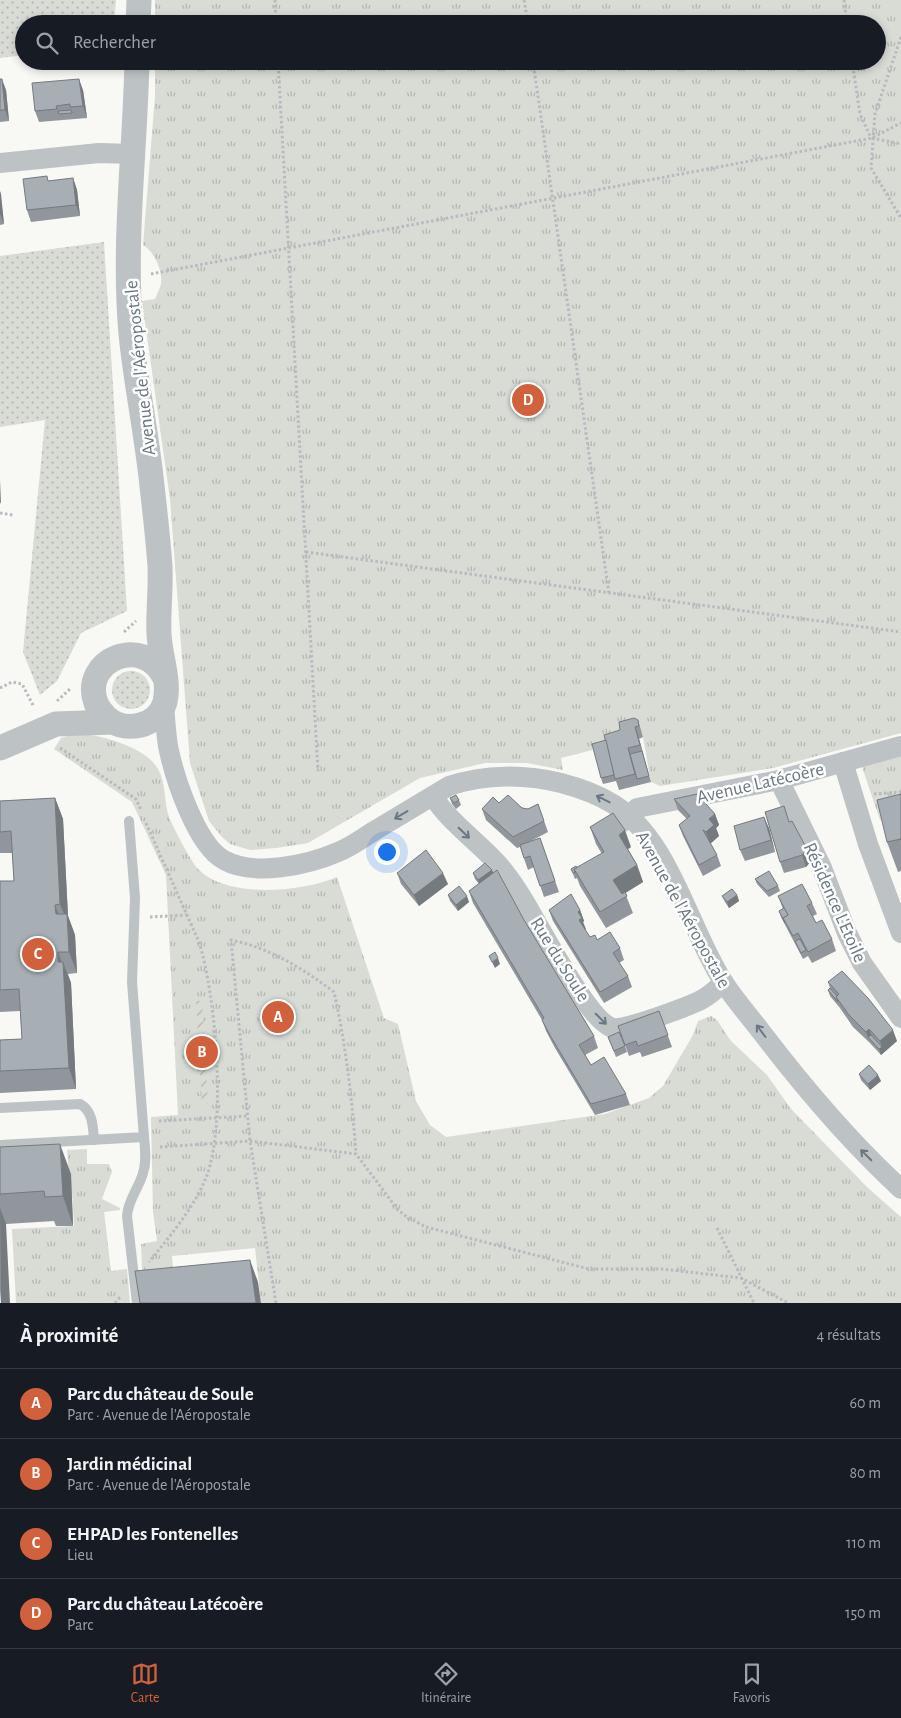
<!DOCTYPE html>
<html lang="fr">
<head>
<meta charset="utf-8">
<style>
  :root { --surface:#171b24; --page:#20242c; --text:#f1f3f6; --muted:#9ea1a6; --line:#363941; --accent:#d1613c }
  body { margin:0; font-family:"Alegreya Sans",sans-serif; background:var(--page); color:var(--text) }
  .you { position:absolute; left:386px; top:851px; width:18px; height:18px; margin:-12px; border:4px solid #fff; border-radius:50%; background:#1a73e8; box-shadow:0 0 0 8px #1a73e833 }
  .badge { display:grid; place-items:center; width:32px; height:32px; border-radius:50%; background:var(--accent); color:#fff; font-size:16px; font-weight:700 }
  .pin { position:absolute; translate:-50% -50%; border:2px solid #fff; box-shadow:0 1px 5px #0006 }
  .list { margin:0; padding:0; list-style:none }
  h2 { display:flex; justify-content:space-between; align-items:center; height:65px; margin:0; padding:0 20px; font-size:21px }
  h2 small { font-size:16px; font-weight:400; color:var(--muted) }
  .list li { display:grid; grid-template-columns:32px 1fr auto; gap:15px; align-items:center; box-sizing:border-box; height:70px; padding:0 20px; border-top:1px solid var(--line) }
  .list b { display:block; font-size:19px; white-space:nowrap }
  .list p { margin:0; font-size:16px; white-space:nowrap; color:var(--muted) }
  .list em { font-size:16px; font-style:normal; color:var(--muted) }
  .icon { flex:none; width:28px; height:28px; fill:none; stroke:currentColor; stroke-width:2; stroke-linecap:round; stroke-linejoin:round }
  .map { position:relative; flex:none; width:901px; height:1303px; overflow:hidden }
  .search { position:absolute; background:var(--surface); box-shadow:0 2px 8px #0003; left:15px; right:15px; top:15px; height:55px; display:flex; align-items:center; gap:12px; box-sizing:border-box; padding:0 18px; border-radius:28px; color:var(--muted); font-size:19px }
  .sheet { height:345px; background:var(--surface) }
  nav { display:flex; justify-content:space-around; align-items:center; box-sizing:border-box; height:70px; border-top:1px solid var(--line); background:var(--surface); font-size:14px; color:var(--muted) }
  nav a { display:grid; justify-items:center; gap:2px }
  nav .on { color:var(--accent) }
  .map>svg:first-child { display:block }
  .grass { fill:url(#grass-dots) }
  .park { fill:url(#park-tufts) }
  .garden { fill:url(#garden-furrows) }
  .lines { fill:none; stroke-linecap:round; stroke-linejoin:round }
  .path { stroke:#b8bbbe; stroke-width:3; stroke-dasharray:2.5 2.5; stroke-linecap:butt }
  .service { stroke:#bdc2c5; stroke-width:10 }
  .minor { stroke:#bdc2c5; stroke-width:20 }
  .tertiary { stroke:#bdc2c5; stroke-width:25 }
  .wall { fill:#90969b }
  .shaded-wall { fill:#757a7e }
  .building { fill:#a7afb4; stroke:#757a7e }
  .oneway { stroke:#6a7883 }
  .labels { text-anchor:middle; stroke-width:5; stroke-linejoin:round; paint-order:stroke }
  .street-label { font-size:19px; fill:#6a7883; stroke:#fff }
</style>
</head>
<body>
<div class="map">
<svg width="901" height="1303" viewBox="0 0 901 1303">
  <defs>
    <pattern id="grass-dots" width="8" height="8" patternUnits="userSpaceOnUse" patternTransform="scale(1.25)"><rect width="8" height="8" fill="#d8dcd5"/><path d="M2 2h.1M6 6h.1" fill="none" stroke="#b3b7b2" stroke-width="1.8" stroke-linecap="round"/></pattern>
    <pattern id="park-tufts" width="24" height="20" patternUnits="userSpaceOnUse" patternTransform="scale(1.25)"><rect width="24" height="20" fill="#d8dcd5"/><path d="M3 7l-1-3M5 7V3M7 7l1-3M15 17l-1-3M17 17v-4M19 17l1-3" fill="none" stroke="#b3b7b2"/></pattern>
    <pattern id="garden-furrows" width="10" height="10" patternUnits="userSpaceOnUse" patternTransform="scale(1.25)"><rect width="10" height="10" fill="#d8dcd5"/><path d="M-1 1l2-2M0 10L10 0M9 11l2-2" fill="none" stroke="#b3b7b2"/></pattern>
  </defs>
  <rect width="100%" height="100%" fill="#f8f8f5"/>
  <!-- grass -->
  <g class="grass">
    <polygon points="0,0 116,0 114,24 24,24 24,55 0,58"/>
    <polygon points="104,242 127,611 81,633 57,681 40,695 23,652 45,420 0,427 0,256"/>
    <circle cx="131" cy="690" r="19"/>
  </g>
  <!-- park -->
  <g class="park">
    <path d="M155 0H901V733L773 768 660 786 651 782 642 732 624 742 561 758 563 770 527 763H485L420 778 308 843 276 848 250 850 230 844 222 837 209 821 190 763 170 499 142 301 155 299C157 294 160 288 161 284 163 271 154 251 143 245L155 96V61H877V24H155Z"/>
    <path d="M77 733C101 735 146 747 158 769 166 782 164 803 169 817 173 827 192 864 199 870 229 899 302 892 337 877L384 1018 398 1024 416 1101 430 1125 446 1137 605 1114 649 1098 663 1086 693 1035 698 1021 711 1016 717 1020 731 1041 767 1075 791 1109 868 1188 901 1217V1303H261L255 1248 172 1256 175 1290 143 1292 141 1244 157 1241 153 1212 151 1117 178 1115 166 875 132 802 54 749 61 738Z"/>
    <polygon points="901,752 901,816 880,820 861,764"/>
    <polygon points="87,1149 87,1164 109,1164 112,1172 102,1199 120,1208 120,1210 104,1212 111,1271 127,1269 130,1303 16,1303 12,1229 74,1226 71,1174 69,1174 67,1150"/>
  </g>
  <!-- garden -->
  <polygon class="garden" points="196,1001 202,1001 208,1104 202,1104"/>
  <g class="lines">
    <!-- path -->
    <g class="path">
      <polyline points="275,0 276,24"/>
      <polyline points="524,0 528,24"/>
      <polyline points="844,0 847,24"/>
      <polyline points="901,37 875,114 871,168 901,218"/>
      <polyline points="278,61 318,771"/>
      <polyline points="533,61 609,594"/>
      <polyline points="852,61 860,114 871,138"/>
      <polyline points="872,138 901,144"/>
      <polyline points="151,274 872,138 901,123"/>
      <polyline points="0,513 13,515"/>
      <polyline points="306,552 901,632"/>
      <polyline points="124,632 136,621"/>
      <polyline points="0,688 12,682 22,684 34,707"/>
      <polyline points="57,701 71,688"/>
      <polyline points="60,748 136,799 141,810"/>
      <polyline points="874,794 901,792"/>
      <path d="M146 823 199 942C216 996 227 1125 206 1178 193 1209 170 1236 149 1262"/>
      <polyline points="150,917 187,915"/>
      <polyline points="159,1121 248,1116"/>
      <polyline points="160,1147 250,1141 356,1154 398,1210 407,1217 426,1227 589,1269 662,1269 741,1278 788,1303"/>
      <polyline points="717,1228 754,1303"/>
      <polyline points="115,1303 121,1296"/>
      <path d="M276 1303 250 1141 231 940C270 948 302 968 334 992 346 1045 352 1099 356 1154"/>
    </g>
    <!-- service -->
    <g class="service">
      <path d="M0 1108 80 1104C93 1111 93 1127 94 1140"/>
      <polyline points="0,1145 144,1137 132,982 135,898 129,821"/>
      <path d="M137 1303 127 1216C128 1200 139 1188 143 1173 147 1161 145 1149 144 1137"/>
    </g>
    <!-- minor -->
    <g class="minor">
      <polyline points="0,163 99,153 133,154"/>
      <path d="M164 704C165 718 166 733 168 746 174 776 196 845 224 860 254 877 308 865 338 852 351 847 363 838 374 831 399 816 424 801 449 786 485 774 525 774 561 783 580 788 597 794 613 804 671 840 688 928 724 983 735 1000 750 1017 763 1034 805 1089 849 1141 901 1189"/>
      <polyline points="843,762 868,844 901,933"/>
      <polyline points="779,780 822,868 847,933 862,963 901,1018"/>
      <path d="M433 796C449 822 475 839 496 862 511 878 523 898 534 918 547 940 590 1022 613 1028 623 1031 686 1007 699 1001 708 997 716 989 724 983"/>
      <polyline points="623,822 637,808 779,780 901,746"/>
    </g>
    <!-- tertiary -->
    <g class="tertiary">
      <polyline points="138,24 139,0"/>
      <path d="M137 61C135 152 123 243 131 334 136 385 147 435 152 486 155 512 158 539 160 566 161 589 158 612 159 634 160 656 170 681 165 702 158 727 124 734 106 717 102 713 98 708 96 703 80 660 144 633 165 678"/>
      <polyline points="0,748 56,724 112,722"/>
    </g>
  </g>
  <!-- wall -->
  <g class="wall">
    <polygon points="0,79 6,90 9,121 0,122"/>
    <polygon points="83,90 87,118 39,122 35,111"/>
    <polygon points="73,178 77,190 80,216 31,222 27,210 49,181"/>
    <polygon points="0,191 4,224 0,225"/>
    <polygon points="638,720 643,737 639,739 651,782 619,790 616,781 603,784 601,778 606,740 620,730"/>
    <polygon points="901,794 901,871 898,872 887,842"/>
    <polygon points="55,798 63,819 68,916 75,935 77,973 68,974 71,983 76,1089 0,1093 0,1040 22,1039 20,1011 0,1012 0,881 14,881 12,853 0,853 0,801"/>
    <polygon points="450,798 459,800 461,805 456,809 452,804"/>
    <polygon points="674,799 715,814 719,825 716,828 719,836 710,844 717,855 721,866 703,876 683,836 679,825 687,819 678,810"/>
    <polygon points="499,803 528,809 538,804 548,832 529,842 540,838 559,892 544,897 534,867 528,870 520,847 517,848 486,820 482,809"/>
    <polygon points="790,822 807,849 811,861 806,867 784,873 780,862"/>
    <polygon points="590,827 631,847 628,849 637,865 643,882 625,893 633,913 606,928 580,886 577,878 575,879 571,869 577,868 602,854 596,844"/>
    <polygon points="769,828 775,852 745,861 740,850"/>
    <polygon points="492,870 493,873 524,920 594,1036 598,1048 585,1055 591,1065 626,1094 630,1105 595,1115 555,1048 546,1031 542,1020 473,903 469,891 479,884 475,879 473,873"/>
    <polygon points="397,873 448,884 419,906 401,884"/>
    <polygon points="755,879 778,886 780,891 769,897 757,884"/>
    <polygon points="448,895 469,902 458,911 450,901"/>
    <polygon points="737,895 739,901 729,908 725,902 722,896"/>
    <polygon points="778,896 812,903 817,914 813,916 816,923 832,939 836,951 812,963 808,956 803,959 781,917 779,911 783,909"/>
    <polygon points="549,910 580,910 584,921 583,922 585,930 590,937 597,940 620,948 624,960 619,963 628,976 632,987 604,1003 553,921"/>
    <polygon points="828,982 897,1041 881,1055 870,1043 853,1027 840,1008 830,996 828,990 830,988"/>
    <polygon points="659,1011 672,1047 642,1057 640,1052 629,1056 618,1026"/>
    <polygon points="608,1037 625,1046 627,1052 616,1057"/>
    <polygon points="859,1074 881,1081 870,1090 861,1080"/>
    <polygon points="0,1147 71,1174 73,1226 56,1226 54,1221 6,1224 0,1303"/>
  </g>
  <!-- shaded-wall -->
  <g class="shaded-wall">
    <polygon points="2,79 6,90 9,121 5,110"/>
    <polygon points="79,79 83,90 87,118 83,106"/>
    <polygon points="73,178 77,190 80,216 76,205"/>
    <polygon points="0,191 1,194 4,224 0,214"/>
    <polygon points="0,479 0,480 1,504 0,502"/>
    <polygon points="635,727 639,739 644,756 640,745"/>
    <polygon points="55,798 63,819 68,916 75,935 77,973 69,952 68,924 60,904"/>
    <polygon points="715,814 719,825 716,828 719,836 710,844 706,832 709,819"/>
    <polygon points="764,817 769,828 775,852 771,840"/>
    <polygon points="625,830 631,847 625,851 619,835"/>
    <polygon points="807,849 811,861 806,867 802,855"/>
    <polygon points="637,865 643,882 619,897 613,880"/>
    <polygon points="492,870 494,875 480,886 478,880"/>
    <polygon points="443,873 448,884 419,906 414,895"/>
    <polygon points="737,895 739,901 729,908 727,902"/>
    <polygon points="467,896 469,902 458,911 456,905"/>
    <polygon points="55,905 63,926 56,914"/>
    <polygon points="580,910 584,921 583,922 586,929 584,932 579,920 578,912"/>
    <polygon points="58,952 64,969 63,962 71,983 76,1089 69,1068"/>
    <polygon points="498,958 500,964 495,968 492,962"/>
    <polygon points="869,1029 873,1040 868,1037 866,1032"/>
    <polygon points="893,1030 897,1041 881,1055 879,1049 882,1047 880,1041"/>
    <polygon points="878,1075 881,1081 870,1090 868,1084"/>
    <polygon points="60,1144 71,1174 73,1226 63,1196"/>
    <polygon points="0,1208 6,1224 10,1303 1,1303"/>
    <polygon points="250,1260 258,1282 261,1303 256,1303"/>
  </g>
  <!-- building -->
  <g class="building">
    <polygon points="0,79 2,79 5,110 0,110"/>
    <polygon points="79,79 83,106 70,107 70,104 56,106 57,109 35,111 32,83"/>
    <polygon points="71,110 72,113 59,114 58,111"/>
    <polygon points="47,176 48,181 73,178 76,205 27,210 23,179"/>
    <polygon points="634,718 638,720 639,726 635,727 640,745 628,748 635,774 615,779 604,735 620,730 619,722"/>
    <polygon points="606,740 614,775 601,778 592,744"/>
    <polygon points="642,751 649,776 637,779 630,754"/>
    <polygon points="697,794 715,814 709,819 714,825 706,832 703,830 717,855 699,865 679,825 690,816 674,799"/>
    <polygon points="901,794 901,839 887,842 877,800"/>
    <polygon points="456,795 459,800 454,803 450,798"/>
    <polygon points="508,795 522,808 528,809 538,804 544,821 513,837 482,809 493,797 499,803"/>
    <polygon points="55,798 60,904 55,905 56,914 67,914 69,952 58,952 58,962 63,962 69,1068 0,1071 0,1040 22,1039 19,989 0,990 0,881 14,881 11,831 0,832 0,801"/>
    <polygon points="784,806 789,822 792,821 807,849 802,855 780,862 765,812"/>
    <polygon points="613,813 625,830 619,835 637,865 613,880 622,894 625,892 627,896 600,912 574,869 604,852 590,827"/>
    <polygon points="764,817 771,840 740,850 734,826"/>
    <polygon points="540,838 555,881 540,886 530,856 524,858 520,845"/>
    <polygon points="426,850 443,873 414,895 397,873"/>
    <polygon points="485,863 492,870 478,880 473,873"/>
    <polygon points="576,866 577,868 574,869 575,873 573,873 571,869"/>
    <polygon points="497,870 524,920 594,1036 579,1045 591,1065 604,1057 626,1094 591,1104 551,1037 542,1020 544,1018 469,891"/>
    <polygon points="769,871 778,886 767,891 755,879"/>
    <polygon points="802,884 812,903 807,906 816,923 822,920 832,939 808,952 798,933 793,936 783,918 788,915 778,896"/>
    <polygon points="459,886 467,896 456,905 448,895"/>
    <polygon points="732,889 737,895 727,902 722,896"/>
    <polygon points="571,894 580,910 578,912 582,918 579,920 590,937 595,935 597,940 610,932 620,948 613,953 628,976 600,992 549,910"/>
    <polygon points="784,908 788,915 783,918 785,923 779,911"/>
    <polygon points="800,939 806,950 801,953 795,941"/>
    <polygon points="495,952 498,958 492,962 489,956"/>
    <polygon points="842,971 868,998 893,1030 880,1041 869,1029 866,1032 849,1015 836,997 839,994 828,982"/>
    <polygon points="830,988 837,996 836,997 838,1002 828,990"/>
    <polygon points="659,1011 668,1035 638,1046 636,1041 625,1045 618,1026"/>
    <polygon points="619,1032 625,1046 614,1051 608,1037"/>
    <polygon points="871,1035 882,1047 879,1049 868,1037"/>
    <polygon points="869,1065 878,1075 868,1084 859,1074"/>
    <polygon points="60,1144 63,1196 45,1197 44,1191 0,1194 0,1147"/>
    <polygon points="250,1260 256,1303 140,1303 135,1271"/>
  </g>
  <!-- one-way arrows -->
  <defs><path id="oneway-shaft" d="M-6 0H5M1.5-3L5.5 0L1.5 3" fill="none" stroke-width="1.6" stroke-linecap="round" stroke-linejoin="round" transform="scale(1.25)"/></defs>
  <g class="oneway">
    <use href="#oneway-shaft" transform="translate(603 799) rotate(-153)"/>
    <use href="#oneway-shaft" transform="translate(401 815) rotate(149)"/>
    <use href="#oneway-shaft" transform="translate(464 833) rotate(44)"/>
    <use href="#oneway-shaft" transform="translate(601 1019) rotate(45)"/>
    <use href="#oneway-shaft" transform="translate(761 1031) rotate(-127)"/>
    <use href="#oneway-shaft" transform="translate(866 1155) rotate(-135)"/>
  </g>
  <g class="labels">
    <!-- street labels -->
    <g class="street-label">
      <text transform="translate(139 368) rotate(-96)" y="7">Avenue de l'Aéropostale</text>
      <text transform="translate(760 782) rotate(-13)" y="7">Avenue Latécoère</text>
      <text transform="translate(836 902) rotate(66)" y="7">Résidence L'Etoile</text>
      <text transform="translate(684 909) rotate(61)" y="7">Avenue de l'Aéropostale</text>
      <text transform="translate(561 959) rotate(58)" y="7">Rue du Soule</text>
    </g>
  </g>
</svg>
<div class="you"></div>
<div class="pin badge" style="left:278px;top:1017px">A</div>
<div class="pin badge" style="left:202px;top:1052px">B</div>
<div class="pin badge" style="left:38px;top:954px">C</div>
<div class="pin badge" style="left:528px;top:400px">D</div>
<div class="search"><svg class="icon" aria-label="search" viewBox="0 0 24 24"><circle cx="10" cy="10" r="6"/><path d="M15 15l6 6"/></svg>Rechercher</div>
</div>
<section class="sheet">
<h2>À proximité<small>4 résultats</small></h2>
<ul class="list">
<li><span class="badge">A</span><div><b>Parc du château de Soule</b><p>Parc · Avenue de l'Aéropostale</p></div><em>60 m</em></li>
<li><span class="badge">B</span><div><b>Jardin médicinal</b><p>Parc · Avenue de l'Aéropostale</p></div><em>80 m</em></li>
<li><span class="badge">C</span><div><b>EHPAD les Fontenelles</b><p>Lieu</p></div><em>110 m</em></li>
<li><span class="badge">D</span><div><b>Parc du château Latécoère</b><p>Parc</p></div><em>150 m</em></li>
</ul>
</section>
<nav>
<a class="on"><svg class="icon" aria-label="map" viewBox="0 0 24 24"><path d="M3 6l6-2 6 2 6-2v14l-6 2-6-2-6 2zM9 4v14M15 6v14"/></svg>Carte</a>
<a><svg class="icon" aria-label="directions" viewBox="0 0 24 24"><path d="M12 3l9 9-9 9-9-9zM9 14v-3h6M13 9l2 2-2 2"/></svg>Itinéraire</a>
<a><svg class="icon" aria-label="saved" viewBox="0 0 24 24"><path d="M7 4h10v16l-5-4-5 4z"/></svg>Favoris</a>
</nav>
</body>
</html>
